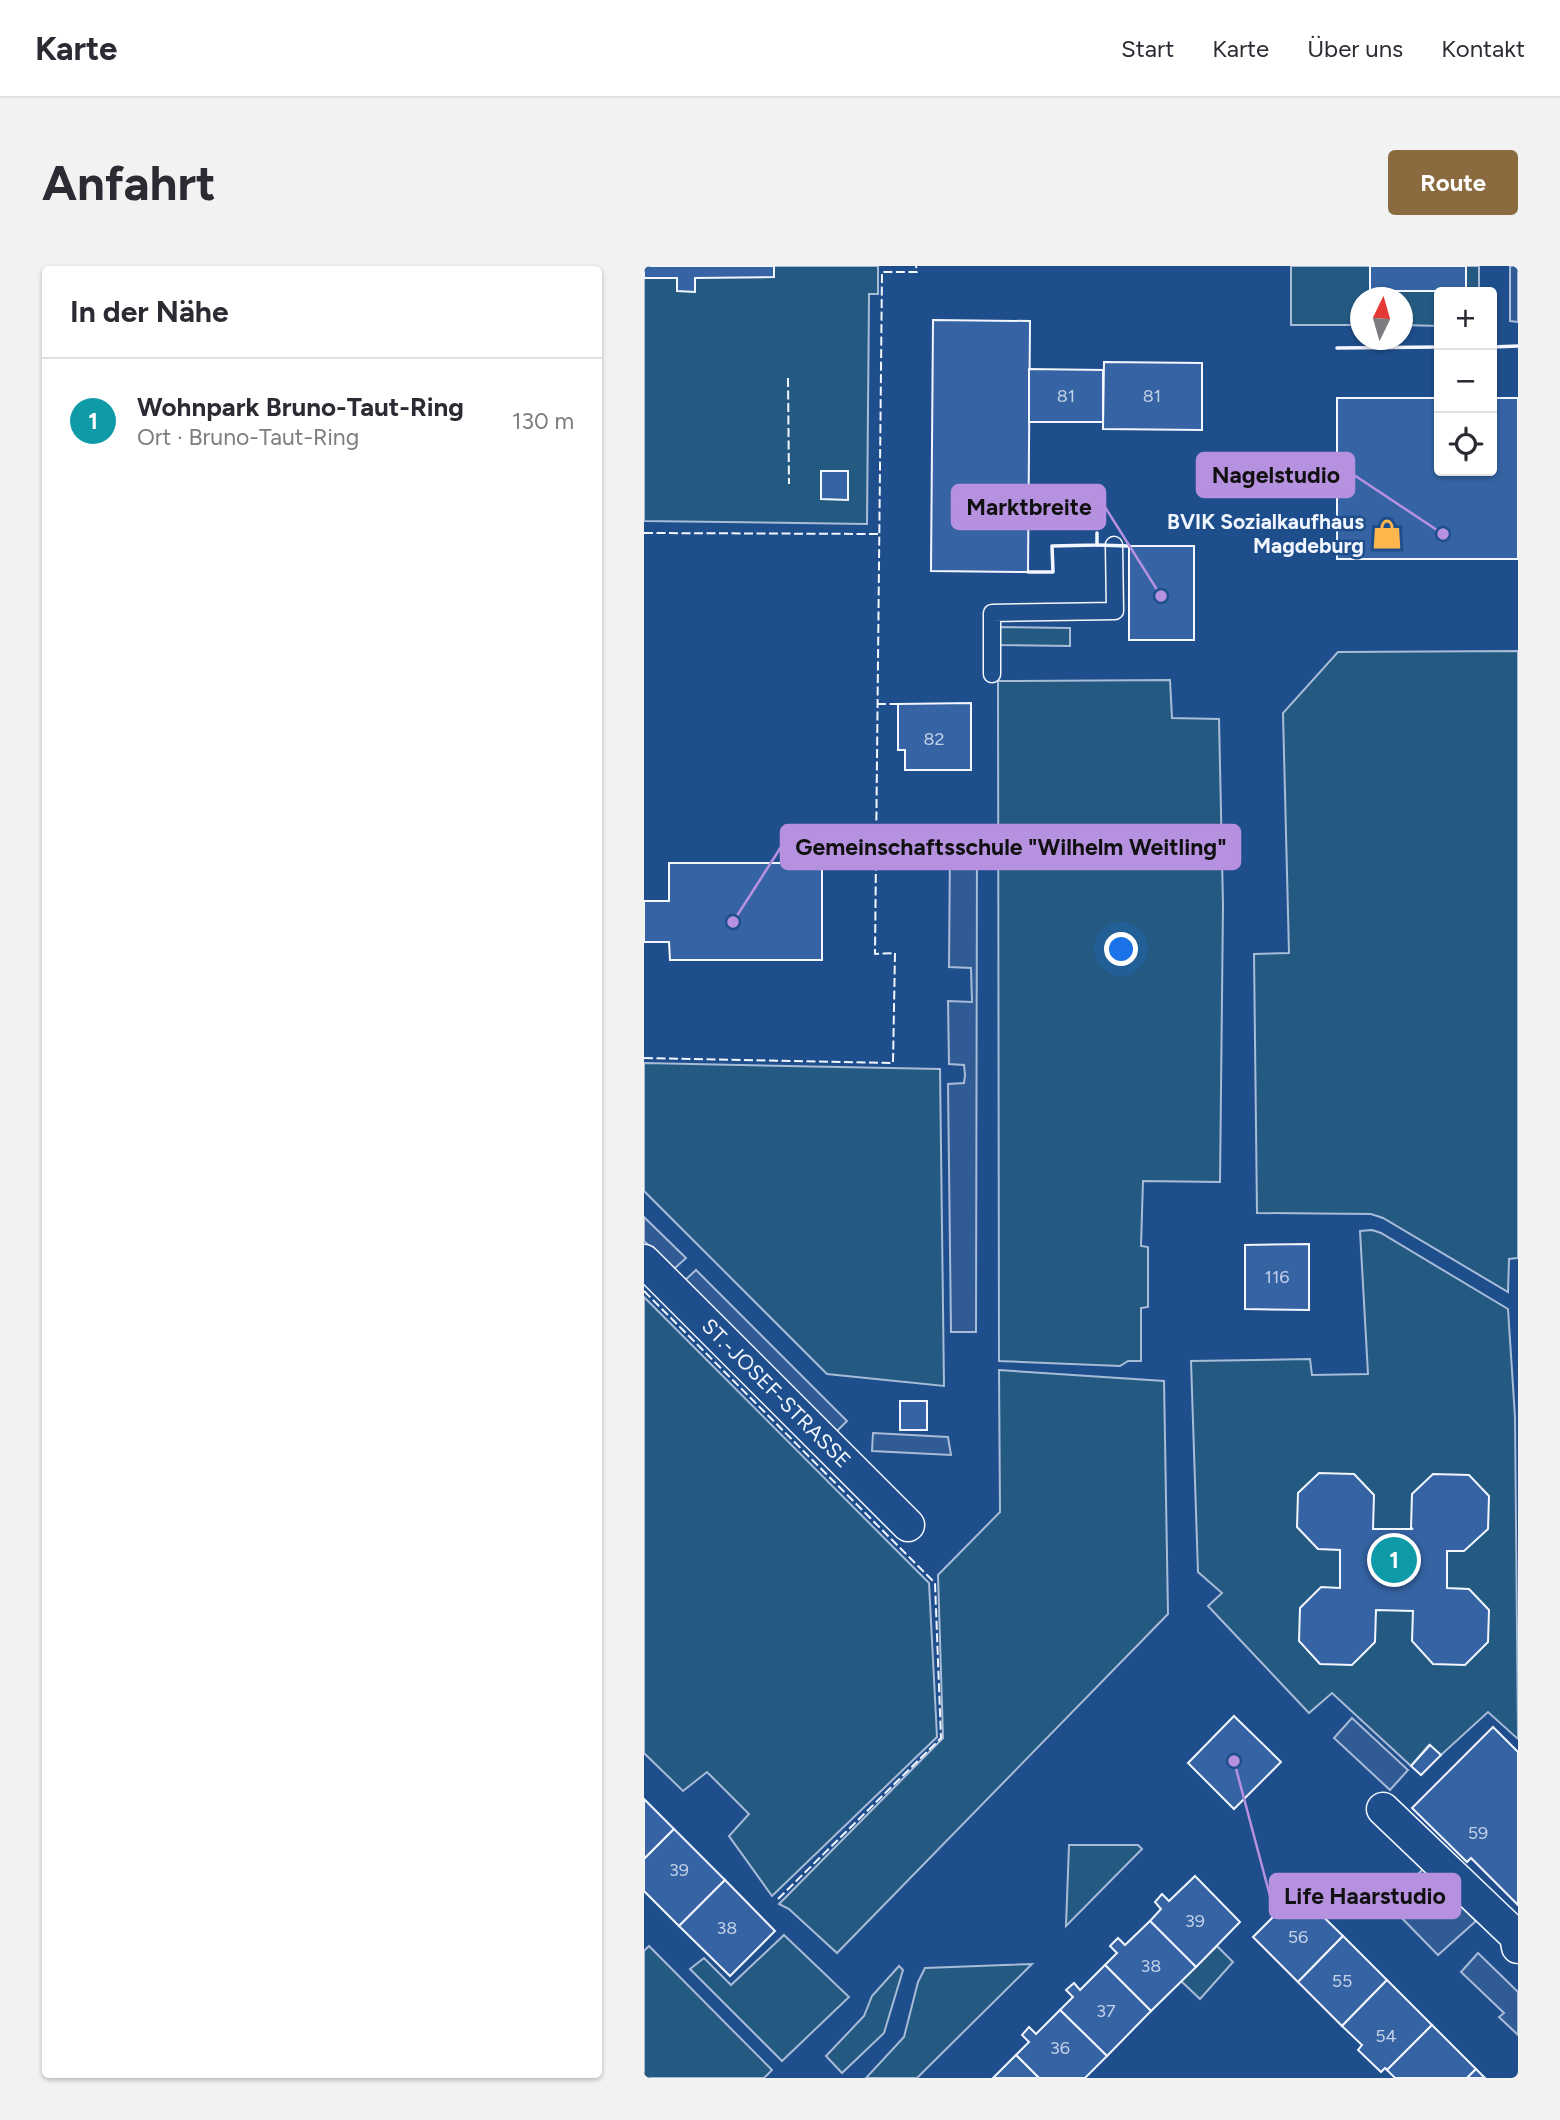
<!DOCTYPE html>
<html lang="de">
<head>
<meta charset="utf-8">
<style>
  :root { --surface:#fff; --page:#f2f2f3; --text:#2b2b33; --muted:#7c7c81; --line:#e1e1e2; --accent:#8a6a3f }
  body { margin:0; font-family:Figtree,sans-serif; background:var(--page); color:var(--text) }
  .controls { position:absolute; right:21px; top:21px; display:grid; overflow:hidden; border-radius:7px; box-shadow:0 2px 5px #0004 }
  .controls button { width:63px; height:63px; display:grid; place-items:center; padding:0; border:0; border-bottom:2px solid var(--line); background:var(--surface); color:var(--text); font:35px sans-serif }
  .compass { position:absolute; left:706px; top:21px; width:63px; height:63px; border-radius:50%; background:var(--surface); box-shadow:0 2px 5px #0004; rotate:5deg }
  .you { position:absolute; left:478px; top:684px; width:24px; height:24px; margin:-18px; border:5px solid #fff; border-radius:50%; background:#1a73e8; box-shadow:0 0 0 10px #1a73e833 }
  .badge { display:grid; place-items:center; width:46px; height:46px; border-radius:50%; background:var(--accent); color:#fff; font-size:23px; font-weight:700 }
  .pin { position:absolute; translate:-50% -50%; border:4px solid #fff; box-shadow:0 2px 7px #0006 }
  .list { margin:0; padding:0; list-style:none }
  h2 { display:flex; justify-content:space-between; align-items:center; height:91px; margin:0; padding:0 28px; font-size:30px }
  h2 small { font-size:23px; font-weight:400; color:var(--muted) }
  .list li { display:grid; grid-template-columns:46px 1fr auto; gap:21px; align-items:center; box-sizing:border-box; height:126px; padding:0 28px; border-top:2px solid var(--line) }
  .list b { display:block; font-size:26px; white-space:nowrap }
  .list p { margin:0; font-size:23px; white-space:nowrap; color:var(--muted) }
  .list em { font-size:23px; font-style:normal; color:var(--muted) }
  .icon { flex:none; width:38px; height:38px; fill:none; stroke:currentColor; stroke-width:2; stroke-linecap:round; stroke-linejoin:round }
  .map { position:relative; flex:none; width:874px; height:1812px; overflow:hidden; border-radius:7px }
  header { display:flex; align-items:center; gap:42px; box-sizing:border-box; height:98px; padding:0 35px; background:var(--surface); border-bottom:2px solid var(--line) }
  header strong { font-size:33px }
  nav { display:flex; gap:38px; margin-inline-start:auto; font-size:24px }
  .intro { display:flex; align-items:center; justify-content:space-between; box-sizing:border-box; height:168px; padding:0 42px }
  h1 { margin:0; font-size:49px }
  .button { padding:18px 32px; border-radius:7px; background:var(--accent); color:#fff; font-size:24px; font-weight:700 }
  main { display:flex; gap:42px; padding:0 42px }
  aside { flex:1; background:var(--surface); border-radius:7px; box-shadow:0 2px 5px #0004 }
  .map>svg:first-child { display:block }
  .green { fill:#245a82; stroke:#a8bbd7; stroke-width:2 }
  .parking { fill:#305b95; stroke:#a8bbd7; stroke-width:2 }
  .building { fill:#3563a3; stroke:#f2f6ff; stroke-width:2 }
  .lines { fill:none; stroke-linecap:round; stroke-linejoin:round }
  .lane-casing { stroke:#f2f6ff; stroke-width:19 }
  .street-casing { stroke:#f2f6ff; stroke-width:35 }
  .lane { stroke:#1f4e8c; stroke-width:16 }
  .street { stroke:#1f4e8c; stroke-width:32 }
  .fence { stroke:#f2f6ff; stroke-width:2; stroke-dasharray:9 3.5; stroke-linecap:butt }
  .wall { stroke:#f2f6ff; stroke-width:3.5 }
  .labels { text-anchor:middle; stroke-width:5; stroke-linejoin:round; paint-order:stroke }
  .number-label { font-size:18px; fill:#c3d1e8 }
  .poi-label { font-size:21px; font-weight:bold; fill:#f2f6ff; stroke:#1f4e8c; text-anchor:end }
  .street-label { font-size:21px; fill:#f2f6ff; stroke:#1f4e8c }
  .leader { fill:none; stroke:#b691df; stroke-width:2.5 }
  .callout-dot { fill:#b691df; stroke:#1f4e8c; stroke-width:2.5 }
  .callout { fill:#b691df; stroke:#b691df; stroke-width:2.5 }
  .callout-label { font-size:23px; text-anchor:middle; font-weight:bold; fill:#111 }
</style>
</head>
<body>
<header>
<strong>Karte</strong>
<nav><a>Start</a><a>Karte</a><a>Über uns</a><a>Kontakt</a></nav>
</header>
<div class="intro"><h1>Anfahrt</h1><a class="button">Route</a></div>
<main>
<aside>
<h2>In der Nähe<small></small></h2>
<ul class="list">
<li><span class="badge" style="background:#0f9aa8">1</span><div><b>Wohnpark Bruno-Taut-Ring</b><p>Ort · Bruno-Taut-Ring</p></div><em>130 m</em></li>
</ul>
</aside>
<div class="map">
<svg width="874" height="1812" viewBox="0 0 874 1812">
  <rect width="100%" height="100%" fill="#1f4e8c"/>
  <!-- green -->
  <g class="green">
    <polygon points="0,0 234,0 234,28 225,28 223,258 0,255"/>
    <polygon points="647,0 726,0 727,25 822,25 822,0 835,0 835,26 795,26 795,60 759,59 758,32 716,32 716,59 647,59"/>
    <polygon points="354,361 426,362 426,380 354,379"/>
    <polygon points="874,385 874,992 865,993 864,1026 739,952 727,948 613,947 610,688 645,687 639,447 694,386"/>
    <polygon points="526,414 528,452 575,453 579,639 576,916 499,915 497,980 504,981 504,1041 497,1042 497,1095 484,1095 476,1100 355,1095 354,415"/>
    <polygon points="0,797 296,803 300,1120 183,1108 0,925"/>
    <polygon points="728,964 737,967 864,1043 871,1151 874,1473 844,1446 797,1489 785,1479 767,1500 688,1427 665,1447 564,1340 578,1327 554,1306 547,1095 666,1093 668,1109 724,1108 716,965"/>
    <polygon points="0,1031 285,1317 293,1471 128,1630 85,1570 105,1548 63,1506 39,1525 0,1487"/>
    <polygon points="355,1104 520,1115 524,1348 193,1687 145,1643 135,1638 299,1472 294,1309 356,1246"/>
    <polygon points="425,1579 494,1579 498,1583 422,1660"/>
    <polygon points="140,1669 205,1731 138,1795 46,1703 60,1692 87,1719"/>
    <polygon points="5,1680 128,1804 120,1812 0,1812 0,1685"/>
    <polygon points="573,1680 589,1696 556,1733 537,1715"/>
    <polygon points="388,1698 273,1812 222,1812 260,1771 274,1716 281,1702"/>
    <polygon points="255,1700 259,1704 240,1767 198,1807 182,1790 220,1750 228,1730"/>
  </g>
  <!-- parking -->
  <g class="parking">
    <polygon points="866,0 874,0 874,56 866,55"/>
    <polygon points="306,579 333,579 332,1066 307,1066 304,818 320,817 321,809 320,799 305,798 304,735 328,736 327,702 305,701"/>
    <polygon points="0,951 42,992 30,1003 0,975"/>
    <polygon points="52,1004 203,1155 189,1169 38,1017"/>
    <polygon points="229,1167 304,1171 307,1189 228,1185"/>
    <polygon points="708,1452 764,1504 746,1524 690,1472"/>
    <polygon points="779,1603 832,1655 794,1689 745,1639"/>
    <polygon points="834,1687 874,1726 874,1769 855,1751 860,1747 817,1706"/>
  </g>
  <!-- building -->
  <g class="building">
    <polygon points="0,0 130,0 130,11 51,12 51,26 33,25 33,12 0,12"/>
    <rect x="726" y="0" width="96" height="25"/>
    <polygon points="289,54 386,55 384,306 287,305"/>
    <polygon points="460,96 558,97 558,164 459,163"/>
    <polygon points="385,103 459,104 459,156 385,156"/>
    <polygon points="693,132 795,132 795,205 848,205 848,132 874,132 874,293 693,293"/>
    <polygon points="177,205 204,205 204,234 177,233"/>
    <rect x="485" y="280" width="65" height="94"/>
    <polygon points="327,437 327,504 261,504 261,484 254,484 254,438"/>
    <polygon points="25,597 178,597 178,694 26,694 25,676 0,676 0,635 25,635"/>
    <polygon points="665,978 665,1044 601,1043 601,979"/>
    <rect x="256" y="1135" width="27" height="29"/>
    <polygon points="675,1207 710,1208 730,1229 729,1263 769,1263 767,1262 768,1228 789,1208 825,1209 845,1230 844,1263 820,1285 803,1285 803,1322 825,1323 845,1344 844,1376 821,1399 789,1398 768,1375 769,1345 732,1344 731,1376 708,1399 676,1398 655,1375 656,1342 677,1321 696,1322 696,1284 674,1283 653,1261 654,1227"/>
    <polygon points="590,1450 637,1496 590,1543 544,1497"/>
    <polygon points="849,1461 874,1486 874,1639 827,1592 823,1596 768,1542"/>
    <polygon points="786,1479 797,1489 777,1509 767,1500"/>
    <polygon points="0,1533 30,1563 0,1593"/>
    <polygon points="30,1563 81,1614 35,1660 0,1625 0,1593"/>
    <polygon points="551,1610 596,1656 552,1701 506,1655 517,1643 511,1636 518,1628 525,1635"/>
    <polygon points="81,1614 131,1665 86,1710 35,1660"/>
    <polygon points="654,1626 699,1670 654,1716 609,1671"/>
    <polygon points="506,1655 552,1701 507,1745 461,1699 473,1687 466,1680 474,1672 481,1679"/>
    <polygon points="699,1670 743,1714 698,1760 654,1716"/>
    <polygon points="461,1699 507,1745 463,1790 416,1744 429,1731 422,1724 430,1717 436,1724"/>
    <polygon points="743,1714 788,1759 743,1804 741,1802 737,1806 714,1784 718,1779 698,1760"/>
    <polygon points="416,1744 463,1790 441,1812 395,1812 372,1789 385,1776 378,1769 385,1761 392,1768"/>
    <polygon points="788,1759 832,1803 823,1812 751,1812 743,1804"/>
    <polygon points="372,1789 395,1812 349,1812"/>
    <polygon points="832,1803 841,1812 823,1812"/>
  </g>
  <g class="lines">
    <!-- lane casing -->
    <g class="lane-casing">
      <polyline id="lane" points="348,408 348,347 471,345 470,279"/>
    </g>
    <!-- street casing -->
    <g class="street-casing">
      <g id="street">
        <path id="s1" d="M0 995 264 1259"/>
        <polyline points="739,1543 872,1670 874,1681"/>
      </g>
    </g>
    <!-- lane -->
    <use href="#lane" class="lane"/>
    <!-- street -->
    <use href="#street" class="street"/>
    <!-- fence -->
    <g class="fence">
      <polyline points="144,112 145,218"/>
      <polyline points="0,267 235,268"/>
      <polyline points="233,438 254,438"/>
      <polyline points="0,792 249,797 251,687 231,688 238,6 273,6 272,0"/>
      <polyline points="0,1025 291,1317 297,1472 133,1634"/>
    </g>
    <!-- wall -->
    <g class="wall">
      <polyline points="848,81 874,80"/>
      <polyline points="693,82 795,81"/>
      <polyline points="453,279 485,280"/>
      <polyline points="384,306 409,306 408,280 453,279 453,267"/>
    </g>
  </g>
  <!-- icons -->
  <defs>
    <g id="shop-bare" transform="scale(2.415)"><path d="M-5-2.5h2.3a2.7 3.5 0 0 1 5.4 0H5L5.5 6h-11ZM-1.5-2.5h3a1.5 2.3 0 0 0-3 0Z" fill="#ffb74d" stroke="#1f4e8c" stroke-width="2.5" paint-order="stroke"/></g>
  </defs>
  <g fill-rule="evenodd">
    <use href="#shop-bare" x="743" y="268"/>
  </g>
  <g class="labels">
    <!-- number labels -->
    <g class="number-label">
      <text x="422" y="136">81</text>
      <text x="508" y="136">81</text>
      <text x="290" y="479">82</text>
      <text x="633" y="1017">116</text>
      <text x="834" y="1573">59</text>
      <text x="35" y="1610">39</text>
      <text x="551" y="1661">39</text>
      <text x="83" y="1668">38</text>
      <text x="654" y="1677">56</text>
      <text x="507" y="1706">38</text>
      <text x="698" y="1721">55</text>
      <text x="462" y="1751">37</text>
      <text x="742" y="1776">54</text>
      <text x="416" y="1788">36</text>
    </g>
    <!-- poi labels -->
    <g class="poi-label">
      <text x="720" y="263">BVIK Sozialkaufhaus<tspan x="720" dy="24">Magdeburg</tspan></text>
    </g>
    <!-- street labels -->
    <g class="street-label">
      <text dy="7" stroke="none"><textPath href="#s1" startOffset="187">ST.-JOSEF-STRASSE</textPath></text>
    </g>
  </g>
  <!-- callouts -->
  <path class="leader" d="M799 268L710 209M517 330L461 241M89 656L137 581M590 1495L626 1630"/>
  <g class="callout-dot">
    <circle cx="799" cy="268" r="7"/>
    <circle cx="517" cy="330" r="7"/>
    <circle cx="89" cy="656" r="7"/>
    <circle cx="590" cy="1495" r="7"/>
  </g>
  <g class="callout">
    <rect x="553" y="187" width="157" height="44" rx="7"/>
    <rect x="308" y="219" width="153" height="44" rx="7"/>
    <rect x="137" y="559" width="459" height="44" rx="7"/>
    <rect x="626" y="1608" width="190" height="44" rx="7"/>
  </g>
  <g class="callout-label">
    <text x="632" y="217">Nagelstudio</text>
    <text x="385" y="249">Marktbreite</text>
    <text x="367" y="589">Gemeinschaftsschule "Wilhelm Weitling"</text>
    <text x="721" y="1638">Life Haarstudio</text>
  </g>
</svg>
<div class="controls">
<button>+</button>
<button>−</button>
<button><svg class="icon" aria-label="locate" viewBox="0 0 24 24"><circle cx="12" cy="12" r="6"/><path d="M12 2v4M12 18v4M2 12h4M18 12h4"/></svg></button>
</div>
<svg class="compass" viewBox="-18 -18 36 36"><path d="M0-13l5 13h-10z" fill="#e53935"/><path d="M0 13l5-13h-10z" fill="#7c7c81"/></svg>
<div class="you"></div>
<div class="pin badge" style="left:750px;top:1294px;background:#0f9aa8">1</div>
</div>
</main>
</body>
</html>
